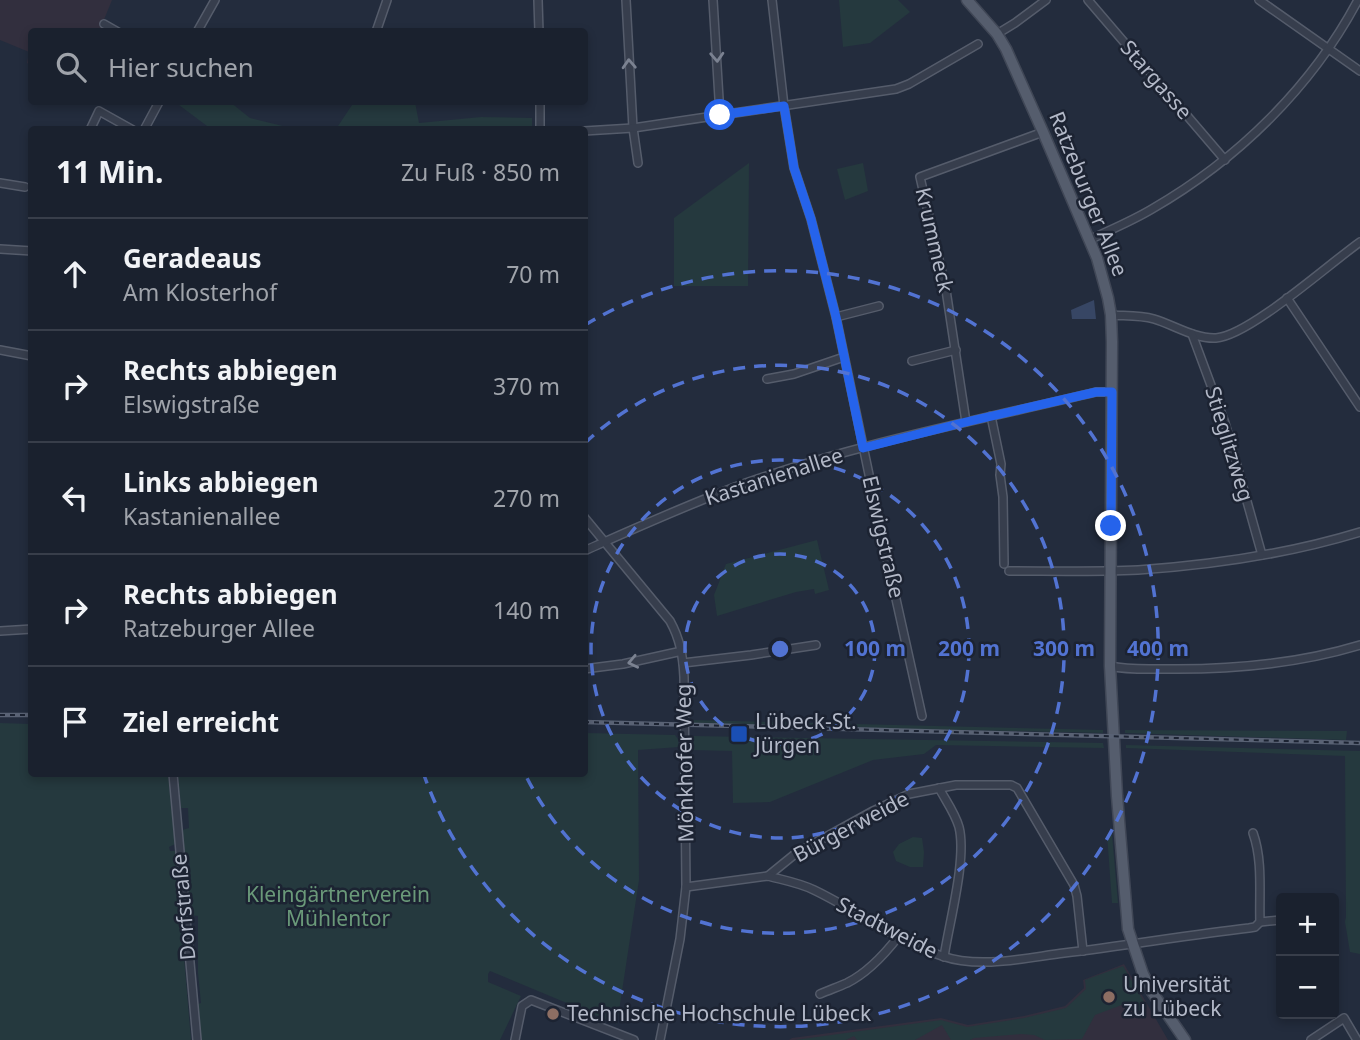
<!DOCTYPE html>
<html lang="de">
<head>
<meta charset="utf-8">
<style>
  :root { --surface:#1a212e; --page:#232936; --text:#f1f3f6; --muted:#9fa3aa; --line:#383e4a }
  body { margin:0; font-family:"Noto Sans",sans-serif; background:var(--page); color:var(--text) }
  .controls { position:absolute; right:21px; bottom:21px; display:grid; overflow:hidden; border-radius:7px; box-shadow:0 4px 10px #0003 }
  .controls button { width:63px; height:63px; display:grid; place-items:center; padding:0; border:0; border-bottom:2px solid var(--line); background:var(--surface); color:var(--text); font:35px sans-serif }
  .stop { position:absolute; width:21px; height:21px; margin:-16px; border:5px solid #2563eb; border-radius:50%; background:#fff }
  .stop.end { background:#2563eb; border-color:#fff; box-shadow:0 2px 7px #0008 }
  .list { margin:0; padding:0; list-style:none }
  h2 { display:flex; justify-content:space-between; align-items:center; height:91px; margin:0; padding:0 28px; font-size:30px }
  h2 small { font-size:23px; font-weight:400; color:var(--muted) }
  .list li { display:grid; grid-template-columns:46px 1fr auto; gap:21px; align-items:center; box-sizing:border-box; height:112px; padding:0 28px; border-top:2px solid var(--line) }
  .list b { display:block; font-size:26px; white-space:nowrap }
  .list p { margin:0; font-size:23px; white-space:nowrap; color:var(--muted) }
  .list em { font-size:23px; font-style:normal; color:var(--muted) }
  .icon { flex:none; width:38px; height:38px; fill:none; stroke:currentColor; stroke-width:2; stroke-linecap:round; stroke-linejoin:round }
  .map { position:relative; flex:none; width:1360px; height:1040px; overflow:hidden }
  .search { position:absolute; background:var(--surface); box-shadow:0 4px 10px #0003; left:28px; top:28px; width:560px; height:77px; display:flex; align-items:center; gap:18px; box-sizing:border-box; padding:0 24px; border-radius:7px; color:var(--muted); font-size:26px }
  .panel { position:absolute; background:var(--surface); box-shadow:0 4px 10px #0003; left:28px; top:126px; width:560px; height:651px; border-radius:7px }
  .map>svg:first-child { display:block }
  .medical { fill:#322f3e }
  .green { fill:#25393e }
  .water { fill:#374664 }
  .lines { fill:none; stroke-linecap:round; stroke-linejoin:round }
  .minor-casing { stroke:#555c6b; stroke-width:10 }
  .major-casing { stroke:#404756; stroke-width:13 }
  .minor { stroke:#373e4d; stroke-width:7 }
  .major { stroke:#555d6d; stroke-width:10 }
  .rail-casing { stroke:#596274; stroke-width:4.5 }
  .rail { stroke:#1c2332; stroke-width:2; stroke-dasharray:5; stroke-linecap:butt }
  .oneway { stroke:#7b8291 }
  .route { stroke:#2563eb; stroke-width:9 }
  .ring { fill:none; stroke:#5273d2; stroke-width:3.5; stroke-dasharray:12 9 }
  .transit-dot { fill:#1a4fb4; stroke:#1c2332; stroke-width:2.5 }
  .education-dot { fill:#8d6e63; stroke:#1c2332; stroke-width:2.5 }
  .labels { text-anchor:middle; stroke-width:5; stroke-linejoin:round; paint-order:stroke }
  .street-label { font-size:21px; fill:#b3b9c8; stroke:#1c2332 }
  .poi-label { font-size:21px; fill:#b3b9c8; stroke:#1c2332; text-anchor:start }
  .park-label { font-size:21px; fill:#6a9979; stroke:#1c2332 }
  .centre { fill:#5273d2; stroke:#1c2332; stroke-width:3.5 }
  .ring-label { font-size:21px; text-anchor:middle; font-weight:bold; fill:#5273d2; stroke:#1c2332; stroke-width:5; stroke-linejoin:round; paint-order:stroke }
</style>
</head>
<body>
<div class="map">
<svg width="1360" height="1040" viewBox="0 0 1360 1040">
  <rect width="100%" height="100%" fill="#232c3d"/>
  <!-- medical -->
  <g class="medical">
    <polygon points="0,0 112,0 103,22 101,31 32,32 31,65 27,63 29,52 0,40"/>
    <polygon points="1124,964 1168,1040 789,1040 792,1038 941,1018 968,1025 1024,1016 1065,1006 1084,988 1083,980"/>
  </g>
  <!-- green -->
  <g class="green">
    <polygon points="839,0 898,0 910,12 870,43 843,47"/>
    <polygon points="175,102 230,102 250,118 295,129 211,129"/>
    <polygon points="354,102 415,102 419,123 481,117 532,118 532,129 336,129"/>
    <polygon points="749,163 748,286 674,286 674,218"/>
    <polygon points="863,163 868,191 845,200 837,169"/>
    <polygon points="817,540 829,590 815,594 814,589 796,592 717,616 714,595 726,564"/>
    <polygon points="693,720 1103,730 1103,733 693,724"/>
    <polygon points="0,723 31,724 32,774 168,774 175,844 169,847 170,851 175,851 191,1040 0,1040"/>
    <polygon points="1125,730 1347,731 1346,740 1125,733"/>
    <polygon points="585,733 675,735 678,739 679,747 638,750 639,880 617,1024 490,971 488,974 488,982 521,996 500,1040 200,1040 197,1004 201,1003 198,973 198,916 189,915 187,885 191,884 189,856 184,855 182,830 189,828 188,808 181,808 178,774 584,774"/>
    <polygon points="693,736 1103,743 1104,748 936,745 924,754 873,760 770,802 733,803 732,751 690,750 690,740"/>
    <polygon points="1126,745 1360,751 1360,954 1350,952 1345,922 1346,917 1345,756 1126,748"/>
    <polygon points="1107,834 1112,834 1118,903 1112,903"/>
    <polygon points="913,837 922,838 924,852 923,867 910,867 896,861 893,852 899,844"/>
    <polygon points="1123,966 1147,1007 1134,1014 1127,1003 1095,1015 1082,1039 1045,1040 1034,1035 1021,1034 974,1038 970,1040 951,1040 942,1025 915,1040 857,1040 854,1036 846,1040 795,1040 941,1020 967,1027 1024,1018 1066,1008 1086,989 1085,980"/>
  </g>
  <!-- water -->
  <polygon class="water" points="1094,300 1096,319 1072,319 1071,310"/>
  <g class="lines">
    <!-- minor casing -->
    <g class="minor-casing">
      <g id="minor">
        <polyline points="538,0 539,32"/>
        <polyline points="626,0 633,128 638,163"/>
        <polyline points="713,0 720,115"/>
        <polyline points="772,0 784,106 794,168 811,219 836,317 880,527 922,716"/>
        <polyline points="1088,0 1225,160"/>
        <polyline points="1259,0 1360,71"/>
        <polyline points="104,24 118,32"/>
        <polyline points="197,32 215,0"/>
        <polyline points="376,32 387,0"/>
        <polyline points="997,34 1015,23 1046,0"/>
        <polyline points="90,130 99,111 133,130"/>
        <polyline points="144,130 159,102"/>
        <polyline points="540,130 540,102"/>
        <polyline points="584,131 633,128 896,89 909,84 978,44"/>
        <polyline points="0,183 25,187"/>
        <path d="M1089 240C1110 230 1132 221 1152 209 1237 160 1312 87 1358 0"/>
        <polyline points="0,249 32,251"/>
        <polyline points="1287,298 1360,407"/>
        <path d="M1111 315C1125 316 1140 315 1154 319 1174 325 1195 339 1216 338 1249 336 1330 263 1360 242"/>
        <polyline points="836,317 879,306"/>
        <polyline points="1192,334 1225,423 1262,555"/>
        <polyline points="0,350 32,356"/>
        <polyline points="912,361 956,350"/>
        <polyline points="767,379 794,374 844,357"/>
        <polyline points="991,416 1001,464 1000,475 1003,497 1004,564"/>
        <polyline points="966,422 946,290 920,177 1043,132"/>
        <path d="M584 517 670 621C680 639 683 656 684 677L686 887 680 939 660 1040"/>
        <path d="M584 551C638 527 691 503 746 483 860 443 979 420 1096 392H1112"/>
        <path d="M1009 571C1052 571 1095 572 1138 570 1212 565 1288 554 1360 532"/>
        <polyline points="0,631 32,629"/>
        <polyline points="683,663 751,655 816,645"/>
        <path d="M1110 666C1128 670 1145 669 1163 669 1229 670 1297 664 1360 645"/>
        <polyline points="584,669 623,664 682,651"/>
        <polyline points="173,774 197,1040"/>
        <path d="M939 788C946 801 955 813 959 827 967 859 949 923 944 957"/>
        <path d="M1253 833C1263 861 1259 893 1260 922"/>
        <polyline points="768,876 795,854 873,811 909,794 956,785 1011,785 1017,788 1074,885 1077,896 1083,951"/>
        <path d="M686 887 768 876C783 880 800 883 814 890 858 911 896 941 942 956 980 969 1025 958 1064 953 1125 946 1187 935 1249 928L1255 927 1260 922 1280 920"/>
        <path d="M820 994C829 990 838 987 847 983 867 973 884 955 898 937"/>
        <polyline points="515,1040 522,1006 531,1000 634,1040"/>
        <polyline points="1311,1040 1344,1018 1357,1040"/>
      </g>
    </g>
    <!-- major casing -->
    <g class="major-casing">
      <polyline id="major" points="967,0 997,34 1006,49 1043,132 1097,258 1108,298 1111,315 1112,342 1110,666 1117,796 1128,929 1143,974 1152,992 1185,1040"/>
    </g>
    <!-- minor -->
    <use href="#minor" class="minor"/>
    <!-- major -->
    <use href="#major" class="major"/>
    <!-- rail casing -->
    <g class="rail-casing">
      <g id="rail">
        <polyline points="0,715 32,715"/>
        <polyline points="584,722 1360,743"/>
      </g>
    </g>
    <!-- rail -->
    <use href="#rail" class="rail"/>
  </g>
  <!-- one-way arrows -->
  <defs><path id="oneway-chevron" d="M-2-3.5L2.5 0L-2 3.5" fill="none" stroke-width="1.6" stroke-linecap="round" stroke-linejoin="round" transform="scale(1.75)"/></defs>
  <g class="oneway">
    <use href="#oneway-chevron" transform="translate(717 57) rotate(87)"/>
    <use href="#oneway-chevron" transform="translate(629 64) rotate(-93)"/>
    <use href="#oneway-chevron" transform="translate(633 662) rotate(168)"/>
  </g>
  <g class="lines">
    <!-- route -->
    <polyline class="route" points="720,115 784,106 794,168 811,219 836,317 863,448 966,422 1096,392 1112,392 1111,526"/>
  </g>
  <!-- distance rings -->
  <g class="ring">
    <circle cx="780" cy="649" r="95"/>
    <circle cx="780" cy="649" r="189"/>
    <path d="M585 443A284 284 0 1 1 526 776"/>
    <path d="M585 325A378 378 0 1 1 424 775"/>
  </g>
  <!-- markers -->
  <rect class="transit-dot" x="730" y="725" width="18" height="18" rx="3.5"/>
  <g class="education-dot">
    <circle cx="1109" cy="997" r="7"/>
    <circle cx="553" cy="1014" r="7"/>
  </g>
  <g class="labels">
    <!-- street labels -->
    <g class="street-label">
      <text transform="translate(1156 80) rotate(49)" y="7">Stargasse</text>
      <text transform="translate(1088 194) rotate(68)" y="7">Ratzeburger Allee</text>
      <text transform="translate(934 240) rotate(77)" y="7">Krummeck</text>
      <text transform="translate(1229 444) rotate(73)" y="7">Stieglitzweg</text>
      <text transform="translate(774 477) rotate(-18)" y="7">Kastanienallee</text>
      <text transform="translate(883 537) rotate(77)" y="7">Elswigstraße</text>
      <text transform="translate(685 763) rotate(-91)" y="7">Mönkhofer Weg</text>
      <text transform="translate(851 827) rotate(-28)" y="7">Bürgerweide</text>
      <text transform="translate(184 907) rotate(-95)" y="7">Dorfstraße</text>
      <text transform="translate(887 928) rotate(27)" y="7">Stadtweide</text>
    </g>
    <!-- poi labels -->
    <g class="poi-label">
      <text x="755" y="729">Lübeck-St.<tspan x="755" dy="24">Jürgen</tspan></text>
      <text x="1123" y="992">Universität<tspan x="1123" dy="24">zu Lübeck</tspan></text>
      <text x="567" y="1021">Technische Hochschule Lübeck</text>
    </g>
    <!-- park labels -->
    <g class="park-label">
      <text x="338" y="902">Kleingärtnerverein<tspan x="338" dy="24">Mühlentor</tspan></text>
    </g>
  </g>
  <circle cx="780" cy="649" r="10" class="centre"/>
  <g class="ring-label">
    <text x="875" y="656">100 m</text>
    <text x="969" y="656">200 m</text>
    <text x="1064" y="656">300 m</text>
    <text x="1158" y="656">400 m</text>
  </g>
</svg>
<div class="controls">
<button>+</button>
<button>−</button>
</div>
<div class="stop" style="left:720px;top:115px"></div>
<div class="stop end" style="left:1111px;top:526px"></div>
<div class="search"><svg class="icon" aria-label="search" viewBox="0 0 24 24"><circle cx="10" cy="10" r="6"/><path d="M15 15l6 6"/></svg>Hier suchen</div>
<section class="panel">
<h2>11 Min.<small>Zu Fuß · 850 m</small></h2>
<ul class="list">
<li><svg class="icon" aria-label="ahead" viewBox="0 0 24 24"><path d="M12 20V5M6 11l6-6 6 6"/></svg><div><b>Geradeaus</b><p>Am Klosterhof</p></div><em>70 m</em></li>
<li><svg class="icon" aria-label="right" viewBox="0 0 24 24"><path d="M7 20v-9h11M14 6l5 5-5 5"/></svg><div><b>Rechts abbiegen</b><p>Elswigstraße</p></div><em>370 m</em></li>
<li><svg class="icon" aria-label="left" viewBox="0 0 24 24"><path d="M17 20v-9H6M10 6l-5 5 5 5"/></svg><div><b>Links abbiegen</b><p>Kastanienallee</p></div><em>270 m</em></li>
<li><svg class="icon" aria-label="right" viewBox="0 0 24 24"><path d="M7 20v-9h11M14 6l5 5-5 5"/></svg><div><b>Rechts abbiegen</b><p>Ratzeburger Allee</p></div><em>140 m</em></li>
<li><svg class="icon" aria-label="arrive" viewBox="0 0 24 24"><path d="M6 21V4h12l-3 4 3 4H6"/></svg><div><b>Ziel erreicht</b></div></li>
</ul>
</section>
</div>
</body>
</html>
